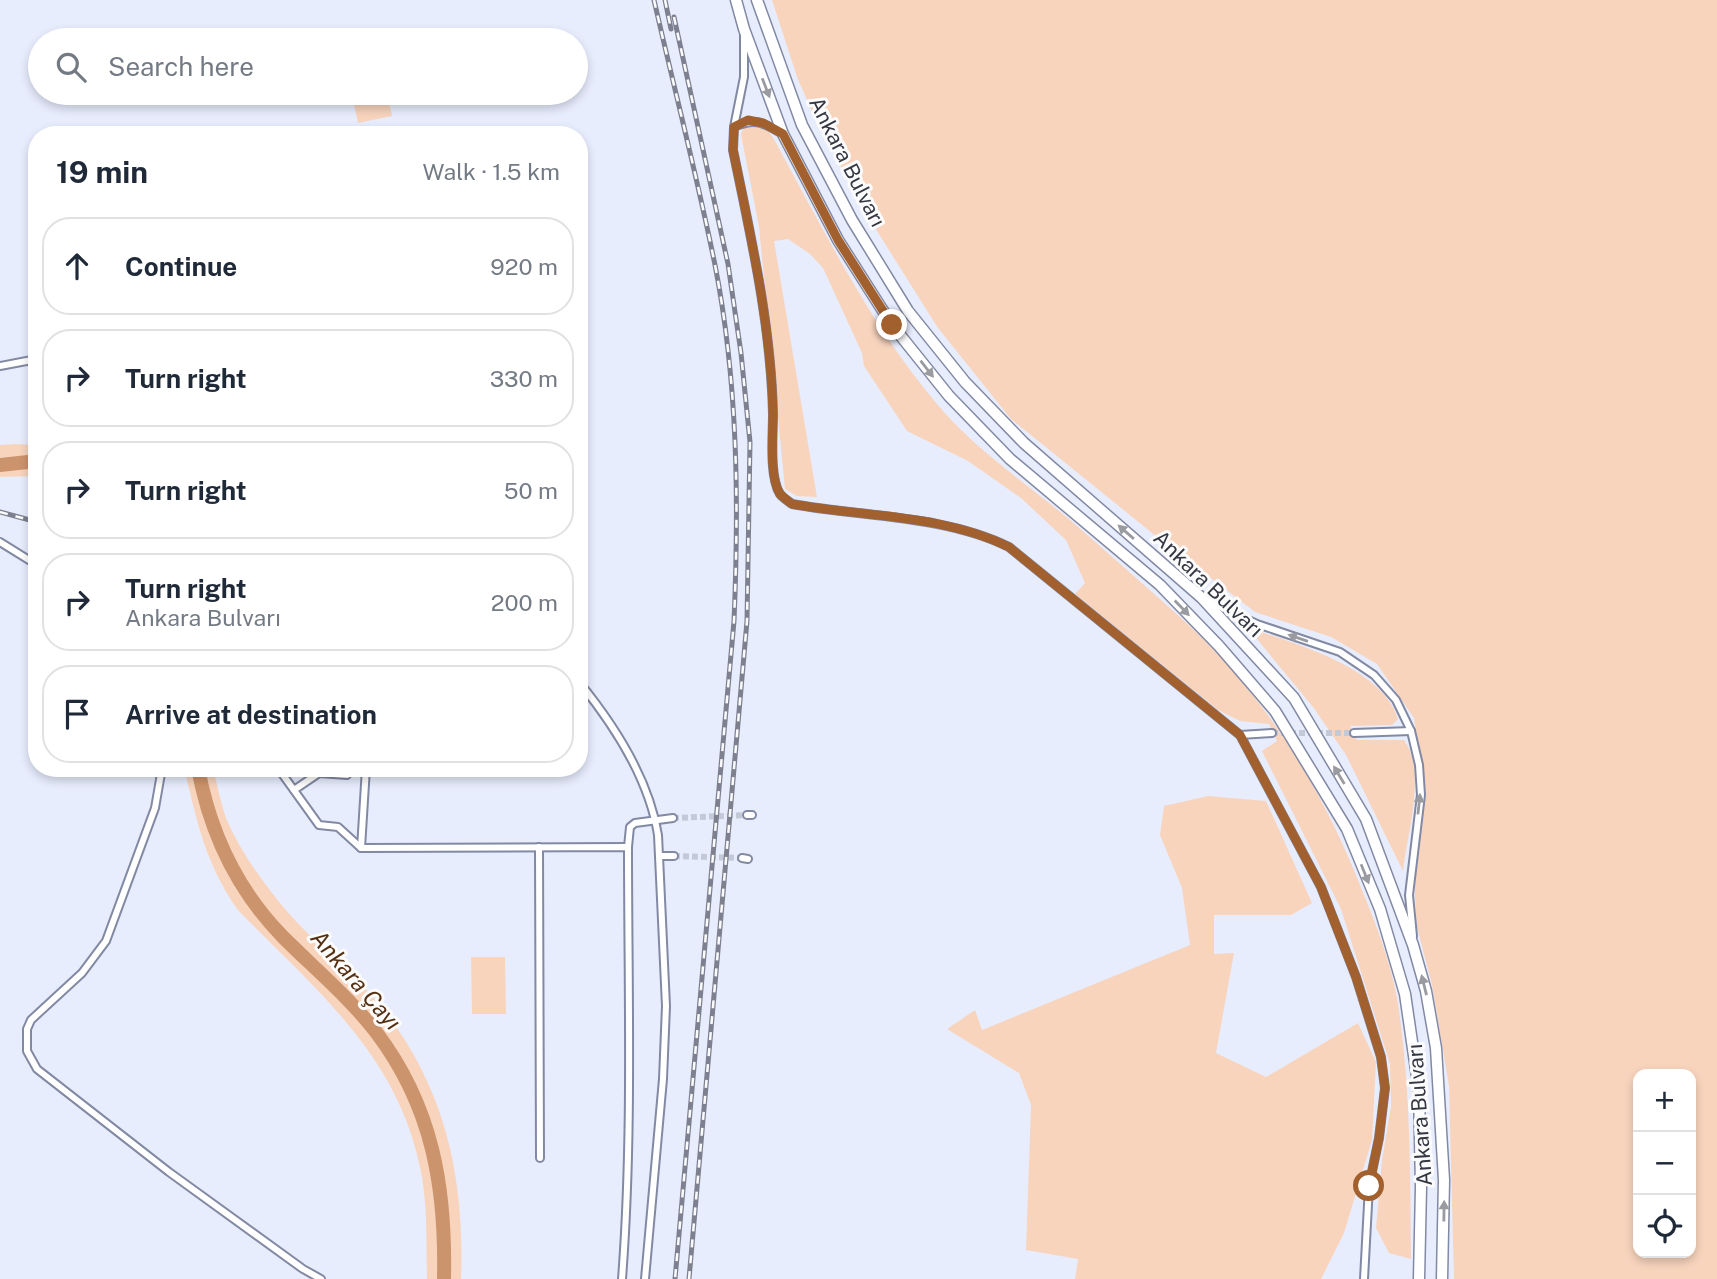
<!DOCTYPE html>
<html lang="en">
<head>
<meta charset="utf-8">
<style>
  :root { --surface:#fff; --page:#f2f2f3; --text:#1f2937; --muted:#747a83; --line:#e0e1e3 }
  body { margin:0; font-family:"Public Sans",sans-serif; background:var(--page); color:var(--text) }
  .controls { position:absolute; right:21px; bottom:21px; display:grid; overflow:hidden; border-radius:14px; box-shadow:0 4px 10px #0003 }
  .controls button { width:63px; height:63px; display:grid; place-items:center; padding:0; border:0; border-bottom:2px solid var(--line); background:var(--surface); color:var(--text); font:35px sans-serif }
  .stop { position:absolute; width:21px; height:21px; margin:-16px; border:5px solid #a2602e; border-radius:50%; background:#fff }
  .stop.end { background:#a2602e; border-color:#fff; box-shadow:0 2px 7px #0008 }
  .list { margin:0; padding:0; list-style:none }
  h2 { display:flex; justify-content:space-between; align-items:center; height:91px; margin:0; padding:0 28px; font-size:30px }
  h2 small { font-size:23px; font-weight:400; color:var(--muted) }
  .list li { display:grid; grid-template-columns:46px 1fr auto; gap:21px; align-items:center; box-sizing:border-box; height:98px; margin:0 14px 14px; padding:0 14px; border:2px solid var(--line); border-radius:28px }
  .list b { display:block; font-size:26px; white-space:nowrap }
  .list p { margin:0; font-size:23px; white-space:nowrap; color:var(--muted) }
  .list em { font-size:23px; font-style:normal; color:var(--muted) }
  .icon { flex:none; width:38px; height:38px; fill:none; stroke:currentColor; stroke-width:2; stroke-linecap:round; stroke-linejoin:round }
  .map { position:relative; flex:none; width:1717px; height:1279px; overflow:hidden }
  .search { position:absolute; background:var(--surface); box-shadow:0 4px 10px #0003; left:28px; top:28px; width:560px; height:77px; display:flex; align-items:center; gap:18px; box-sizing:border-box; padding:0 24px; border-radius:38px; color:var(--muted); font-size:26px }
  .panel { position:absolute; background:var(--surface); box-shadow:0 4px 10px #0003; left:28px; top:126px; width:560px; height:651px; border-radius:28px }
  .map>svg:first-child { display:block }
  .green { fill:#f8d4bd; fill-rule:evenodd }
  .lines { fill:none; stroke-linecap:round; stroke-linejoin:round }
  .river { stroke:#cc946d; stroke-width:14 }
  .minor-tunnel { stroke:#c4c9d8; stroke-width:6; stroke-dasharray:6 3; stroke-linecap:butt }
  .minor-casing { stroke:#8289a3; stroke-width:10 }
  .primary-casing { stroke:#8289a3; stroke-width:13 }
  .minor { stroke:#fff; stroke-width:6 }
  .primary { stroke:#fff; stroke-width:10 }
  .rail-casing { stroke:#7d818f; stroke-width:5 }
  .rail { stroke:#fbfbfb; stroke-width:2.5; stroke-dasharray:8; stroke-linecap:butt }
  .oneway { fill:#9a9ba0 }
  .route { stroke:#a2602e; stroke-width:9 }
  .labels { text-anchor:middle; stroke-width:6; stroke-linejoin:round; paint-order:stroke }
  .street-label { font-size:21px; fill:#343742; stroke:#fbfbfb }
  .water-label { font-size:23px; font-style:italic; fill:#552f12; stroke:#fbfbfb }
</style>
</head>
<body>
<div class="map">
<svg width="1717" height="1279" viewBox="0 0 1717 1279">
  <rect width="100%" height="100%" fill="#e8edfe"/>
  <!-- green -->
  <g class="green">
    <path d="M772 0H1717V1279H1454L1449 1086 1432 985 1417 927 1414 883 1416 850 1426 795 1414 718 1377 664 1331 637 1255 612 1157 537 1011 419 938 328 865 212 813 114 797 77ZM1638 1074H1691V1253H1638Z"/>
    <polygon points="387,93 392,116 358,123 353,100"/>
    <path d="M750 124 768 130 775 141C824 231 871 326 937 404 975 449 1024 482 1069 519 1106 551 1143 584 1180 617 1265 694 1323 789 1364 895 1378 929 1392 967 1398 1004 1411 1088 1410 1174 1411 1259L1389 1253 1376 1228 1382 1160 1391 1106 1390 1064 1341 909 1262 751 1277 741 1269 724 1240 721 1218 710 1075 594 1085 583 1066 540 1021 498 968 461 907 431 864 366 862 353 823 268 810 254 788 239 774 241 817 497 797 496 785 489 759 227 741 134 744 126Z"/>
    <polygon points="15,444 37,445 37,476 0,477 0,445"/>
    <path d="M1247 627C1293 643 1383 667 1398 719L1392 725 1350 726 1357 740H1404C1427 771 1407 835 1403 871L1346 755 1313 707Z"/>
    <path d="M184 768H213C218 787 221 807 229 825 243 855 264 884 285 909 314 943 351 970 379 1004 445 1085 465 1177 461 1279H427C426 1242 428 1203 420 1167 396 1052 314 989 237 909 204 860 198 824 184 768Z"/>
    <polygon points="1208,796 1266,801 1312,903 1291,915 1214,915 1214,954 1234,953 1216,1053 1266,1077 1358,1023 1376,1062 1372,1140 1344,1233 1321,1279 1075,1279 1078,1259 1026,1250 1031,1105 1019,1073 947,1029 975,1010 982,1030 1190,945 1182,888 1160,835 1164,806"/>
    <polygon points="471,957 505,957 506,1014 472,1014"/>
  </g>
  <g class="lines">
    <!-- river -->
    <g class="river">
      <polyline points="0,465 37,461"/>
      <path d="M198 768C210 833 237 890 283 937 314 968 349 997 376 1032 433 1107 446 1188 444 1279"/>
    </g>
    <!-- minor-tunnel -->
    <g class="minor-tunnel">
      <polyline points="1272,733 1354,733"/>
      <polyline points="673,818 747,815"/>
      <polyline points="674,856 742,858"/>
    </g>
    <!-- minor casing -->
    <g class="minor-casing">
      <g id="minor">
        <path d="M744 35V77L734 127 733 150C751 237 771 325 773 414 773 434 769 477 780 494 783 498 788 501 792 504 862 517 945 515 1009 547L1240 735 1321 887 1356 977 1381 1057 1385 1088 1379 1138 1369 1186 1364 1279"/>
        <path d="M734 127C756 117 763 123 783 134"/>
        <polyline points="0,366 37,359"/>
        <polyline points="0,542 37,565"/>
        <polyline points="1208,601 1257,624 1340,652 1374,675 1396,700 1411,731 1419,765 1421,795 1409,895 1413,936"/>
        <path d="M579 682C615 726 649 779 658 835L666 1006 663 1079 645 1279"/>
        <polyline points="1354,733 1411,731"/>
        <polyline points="1240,735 1272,733"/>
        <polyline points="162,768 155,808 106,941 82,973 31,1020 27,1029 27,1051 37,1069 169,1172 303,1269 321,1279"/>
        <path d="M278 768 319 825 338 827 361 848 628 847C628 991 633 1135 622 1279"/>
        <polyline points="294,790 319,773 347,775"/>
        <polyline points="747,815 752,815"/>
        <polyline points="539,847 540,1158"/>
        <polyline points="628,847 630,827 635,823 673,818"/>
        <polyline points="361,848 366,768"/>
        <polyline points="660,856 674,856"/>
        <polyline points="742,858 748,859"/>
      </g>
    </g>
    <!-- primary casing -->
    <g class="primary-casing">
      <g id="primary">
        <polyline points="736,0 744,29 783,134 838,240 892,325 949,396 1010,459 1160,585 1219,646 1275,711 1347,829 1380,909 1405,994 1419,1090 1421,1187 1419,1279"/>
        <polyline points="757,0 802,125 852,220 908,311 965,382 1024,443 1202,598 1294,698 1366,819 1413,945 1426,991 1436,1048 1444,1180 1442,1279"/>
      </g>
    </g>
    <!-- minor -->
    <use href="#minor" class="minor"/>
    <!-- primary -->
    <use href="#primary" class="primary"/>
    <!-- rail casing -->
    <g class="rail-casing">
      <g id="rail">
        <path d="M654 0C674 88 697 176 715 265 738 382 739 502 734 621L675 1279"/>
        <polyline points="665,0 671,29"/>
        <polyline points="674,17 728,264 741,353 750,442 747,621 689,1279"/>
        <polyline points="0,512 37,522"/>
      </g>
    </g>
    <!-- rail -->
    <use href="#rail" class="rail"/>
  </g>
  <!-- one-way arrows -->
  <defs><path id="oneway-solid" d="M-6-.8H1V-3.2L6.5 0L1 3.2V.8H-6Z" transform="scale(1.75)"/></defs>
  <g class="oneway">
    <use href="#oneway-solid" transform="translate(766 88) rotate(69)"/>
    <use href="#oneway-solid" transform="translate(927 369) rotate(52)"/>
    <use href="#oneway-solid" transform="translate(1126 532) rotate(-139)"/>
    <use href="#oneway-solid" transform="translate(1182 608) rotate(46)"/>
    <use href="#oneway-solid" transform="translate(1298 638) rotate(-161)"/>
    <use href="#oneway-solid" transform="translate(1339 775) rotate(-121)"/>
    <use href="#oneway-solid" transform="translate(1419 804) rotate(-84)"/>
    <use href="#oneway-solid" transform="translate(1365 874) rotate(68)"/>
    <use href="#oneway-solid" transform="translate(1424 985) rotate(-104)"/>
    <use href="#oneway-solid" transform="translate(1444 1211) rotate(-89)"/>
  </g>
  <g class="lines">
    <!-- route -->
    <path class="route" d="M892 325 838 240 783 134 763 123 748 120 734 127 733 150C751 237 771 325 773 414 773 434 769 477 780 494 783 497 788 501 792 504 863 517 943 514 1009 547L1240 735 1321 887 1356 977 1381 1057 1385 1088 1379 1138 1369 1186"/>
  </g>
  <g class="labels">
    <!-- street labels -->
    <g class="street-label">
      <text transform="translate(847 162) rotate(63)" y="7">Ankara Bulvarı</text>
      <text transform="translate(1208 584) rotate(44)" y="7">Ankara Bulvarı</text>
      <text transform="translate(1420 1115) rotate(-94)" y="7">Ankara Bulvarı</text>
    </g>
    <!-- water labels -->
    <g class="water-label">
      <text transform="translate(356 980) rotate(49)" y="8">Ankara Çayı</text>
    </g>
  </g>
</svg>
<div class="controls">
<button>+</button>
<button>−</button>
<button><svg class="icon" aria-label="locate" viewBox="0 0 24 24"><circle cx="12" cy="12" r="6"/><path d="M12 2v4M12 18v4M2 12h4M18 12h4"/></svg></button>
</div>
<div class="stop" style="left:1369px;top:1186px"></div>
<div class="stop end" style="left:892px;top:325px"></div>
<div class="search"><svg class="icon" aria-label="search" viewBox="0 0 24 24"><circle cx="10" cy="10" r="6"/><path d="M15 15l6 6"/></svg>Search here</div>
<section class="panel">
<h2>19 min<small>Walk · 1.5 km</small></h2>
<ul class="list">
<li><svg class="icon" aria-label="ahead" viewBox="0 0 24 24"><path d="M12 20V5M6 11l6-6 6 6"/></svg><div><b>Continue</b></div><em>920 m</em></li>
<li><svg class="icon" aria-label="right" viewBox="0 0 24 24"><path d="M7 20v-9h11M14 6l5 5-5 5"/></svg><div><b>Turn right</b></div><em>330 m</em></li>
<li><svg class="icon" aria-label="right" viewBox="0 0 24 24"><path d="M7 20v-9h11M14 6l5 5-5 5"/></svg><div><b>Turn right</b></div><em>50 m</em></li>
<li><svg class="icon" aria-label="right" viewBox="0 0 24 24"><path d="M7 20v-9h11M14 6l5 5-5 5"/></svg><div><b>Turn right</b><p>Ankara Bulvarı</p></div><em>200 m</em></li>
<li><svg class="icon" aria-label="arrive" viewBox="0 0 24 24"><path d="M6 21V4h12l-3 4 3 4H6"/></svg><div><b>Arrive at destination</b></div></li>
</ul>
</section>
</div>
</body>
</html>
